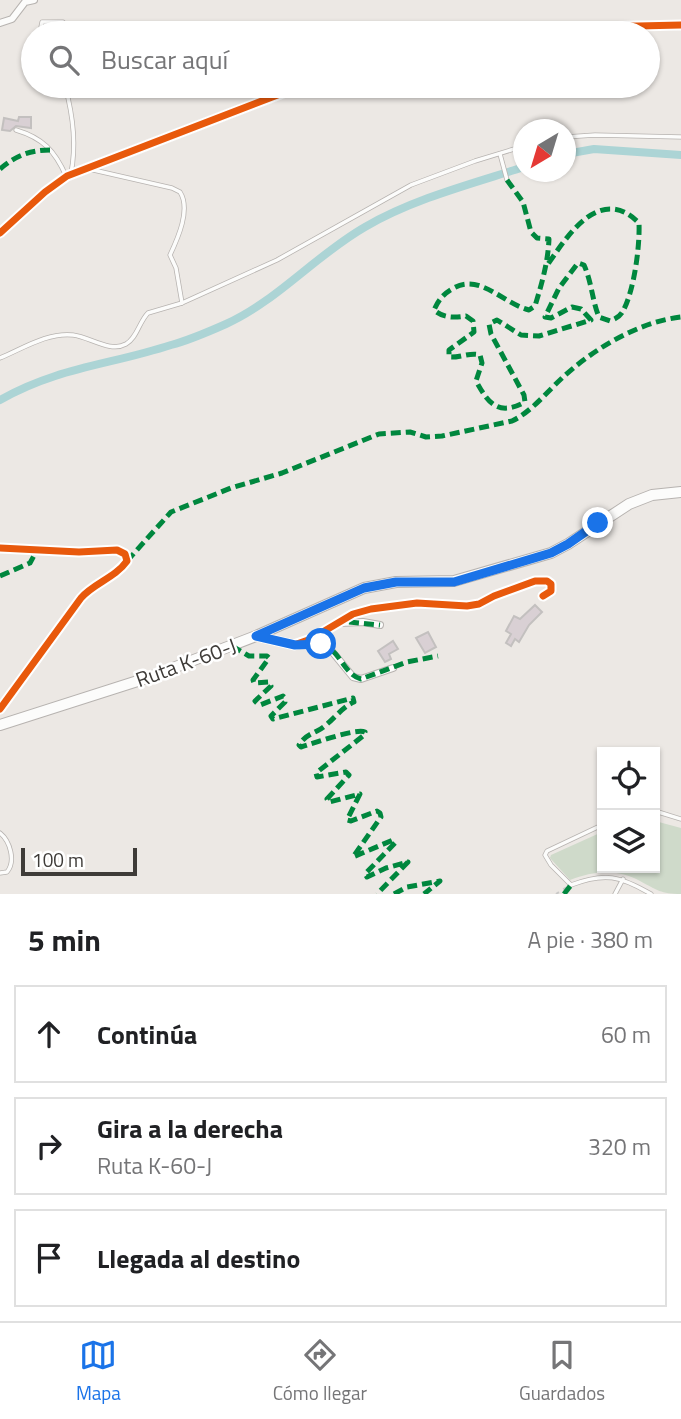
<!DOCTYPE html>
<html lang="es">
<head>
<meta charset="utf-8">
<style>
  :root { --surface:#fff; --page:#f6f6f6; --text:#202124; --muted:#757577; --line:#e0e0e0; --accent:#1a73e8 }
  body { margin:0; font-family:"Titillium Web",sans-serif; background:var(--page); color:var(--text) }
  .controls { position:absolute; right:21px; bottom:21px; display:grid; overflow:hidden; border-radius:0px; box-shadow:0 2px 5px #0004 }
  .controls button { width:63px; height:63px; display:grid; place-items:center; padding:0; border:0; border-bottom:2px solid var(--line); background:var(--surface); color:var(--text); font:35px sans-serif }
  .compass { position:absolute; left:513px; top:119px; width:63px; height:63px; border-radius:50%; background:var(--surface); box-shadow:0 2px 5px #0004; rotate:218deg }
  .scale { position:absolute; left:21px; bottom:18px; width:116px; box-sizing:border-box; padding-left:7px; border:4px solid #3e3b38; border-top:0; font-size:19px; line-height:24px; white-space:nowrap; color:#3e3b38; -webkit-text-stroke:5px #fff; paint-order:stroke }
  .stop { position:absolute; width:21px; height:21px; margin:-16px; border:5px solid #1a73e8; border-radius:50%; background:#fff }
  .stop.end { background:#1a73e8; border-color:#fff; box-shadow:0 2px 7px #0008 }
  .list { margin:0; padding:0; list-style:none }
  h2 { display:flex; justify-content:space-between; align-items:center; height:91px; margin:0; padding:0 28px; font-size:30px }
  h2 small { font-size:23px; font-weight:400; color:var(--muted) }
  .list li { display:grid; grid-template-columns:46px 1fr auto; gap:21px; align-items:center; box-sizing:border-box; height:98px; margin:0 14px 14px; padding:0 14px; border:2px solid var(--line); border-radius:0px }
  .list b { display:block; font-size:26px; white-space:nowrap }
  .list p { margin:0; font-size:23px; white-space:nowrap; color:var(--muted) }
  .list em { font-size:23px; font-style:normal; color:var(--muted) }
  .icon { flex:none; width:38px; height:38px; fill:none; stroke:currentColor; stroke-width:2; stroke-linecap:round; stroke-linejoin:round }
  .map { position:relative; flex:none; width:681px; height:894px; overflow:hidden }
  .search { position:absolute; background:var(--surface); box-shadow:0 2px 5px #0004; left:21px; right:21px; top:21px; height:77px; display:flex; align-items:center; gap:18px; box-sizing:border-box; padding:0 24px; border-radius:38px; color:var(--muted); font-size:26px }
  .sheet { height:427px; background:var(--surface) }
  nav { display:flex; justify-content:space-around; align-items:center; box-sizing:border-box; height:98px; border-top:2px solid var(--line); background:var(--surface); font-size:19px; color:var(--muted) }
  nav a { display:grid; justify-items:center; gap:4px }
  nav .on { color:var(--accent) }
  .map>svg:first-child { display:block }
  .green { fill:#cfdaca }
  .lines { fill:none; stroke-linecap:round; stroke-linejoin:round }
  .canal { stroke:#acd4d5; stroke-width:8 }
  .building { fill:#d9d0d4; stroke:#c3c0bf; stroke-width:2 }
  .service-casing { stroke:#b7b3b0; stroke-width:5 }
  .minor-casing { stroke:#b7b3b0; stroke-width:8 }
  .tertiary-casing { stroke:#b7b3b0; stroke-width:10 }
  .primary-casing { stroke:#b7b3b0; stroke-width:12 }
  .path { stroke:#c9c8c7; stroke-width:2; stroke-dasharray:3.5 5; stroke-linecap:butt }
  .service { stroke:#fcfcfb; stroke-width:3.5 }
  .minor { stroke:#fcfcfb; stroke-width:6 }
  .tertiary { stroke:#fcfcfb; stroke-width:8 }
  .primary { stroke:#fcfcfb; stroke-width:10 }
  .quiet { stroke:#00873e; stroke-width:5; stroke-dasharray:10 5; stroke-linecap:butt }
  .cycleway-casing { stroke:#fff; stroke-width:11 }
  .cycleway { stroke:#e8590c; stroke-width:7 }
  .route { stroke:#1a73e8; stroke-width:9 }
  .labels { text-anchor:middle; stroke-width:5; stroke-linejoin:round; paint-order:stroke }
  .street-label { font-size:21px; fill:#3e3b38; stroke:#fff }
</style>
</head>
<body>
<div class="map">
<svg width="681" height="894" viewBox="0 0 681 894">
  <rect width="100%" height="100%" fill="#ece8e4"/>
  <!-- green -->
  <path class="green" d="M655 821 681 828V894C661 894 657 890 640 881 616 868 594 871 570 880L550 858 551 855 602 832V868H655Z"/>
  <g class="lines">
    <!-- canal -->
    <g class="canal">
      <polyline points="566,154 594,149 681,155"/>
      <path d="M0 400C58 367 110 365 171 345 190 340 208 332 226 324 277 301 316 255 365 227 413 199 471 184 524 167"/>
    </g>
  </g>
  <!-- building -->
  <g class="building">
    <polygon points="19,117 31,117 31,128 16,126 10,131 2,130 4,118 18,121"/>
    <polygon points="535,605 542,612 529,625 519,642 515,639 511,646 506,643 511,634 506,631 514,616 520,619"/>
    <polygon points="428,632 436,647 425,653 416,638"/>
    <polygon points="393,641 398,649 389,654 391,659 385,662 378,651"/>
  </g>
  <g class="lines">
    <!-- service casing -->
    <g class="service-casing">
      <g id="service">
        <polyline points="44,33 41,27 42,22 63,22"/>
        <path d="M65 86C73 115 77 143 71 173"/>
        <path d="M16 130C43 138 55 151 66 176"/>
        <polyline points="566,137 595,135 681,137"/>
        <polyline points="500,154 507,180"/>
        <path d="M89 169 172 188 180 192C191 209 178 238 170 255L176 268 182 303"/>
        <path d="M0 358C22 349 48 332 73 335 90 337 110 353 126 344 137 338 139 322 148 313L182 303 277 260 411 185 475 161 524 146"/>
        <polyline points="655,811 681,819"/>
        <path d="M602 825 547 851 545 855 551 865 571 885C605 872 620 876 651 894"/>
        <path d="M0 833C10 841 16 861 7 872L0 873"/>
        <polyline points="615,894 623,879"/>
      </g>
    </g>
    <!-- minor casing -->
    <g class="minor-casing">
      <g id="minor">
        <polyline points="0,23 12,19 25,2 34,0"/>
        <path d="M0 548 79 552 117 550 125 554 127 561C115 578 94 583 81 598L0 709"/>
        <polyline points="340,623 363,622 380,625"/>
        <polyline points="258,637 294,645 311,639 353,614 371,609 417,603 467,606 479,604 494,596 535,581 547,581 551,584 551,591 543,596"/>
        <polyline points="300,645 321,644 330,649 353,677 361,679 393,668"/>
      </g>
    </g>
    <!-- tertiary casing -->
    <g class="tertiary-casing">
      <g id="tertiary">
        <polyline points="478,33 506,29 681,25"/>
        <polyline points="0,233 45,192 67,176 301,86"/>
      </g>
    </g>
    <!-- primary casing -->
    <g class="primary-casing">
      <polyline id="primary" points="0,725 147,678 256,636 364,588 396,582 454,581 551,553 568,544 629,504 652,495 681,492"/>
    </g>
    <!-- path -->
    <g class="path">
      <polyline points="69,23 78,32"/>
      <polyline points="556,894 567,887"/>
    </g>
    <!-- service -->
    <use href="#service" class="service"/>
    <!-- minor -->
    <use href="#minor" class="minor"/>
    <!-- tertiary -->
    <use href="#tertiary" class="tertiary"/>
    <!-- primary -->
    <use href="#primary" class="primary"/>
    <!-- quiet -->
    <g class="quiet">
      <path d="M0 169C15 156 30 150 50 150"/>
      <path d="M507 180 523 202 531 232 537 238 549 239C548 262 542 283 535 306L529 310C502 303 479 272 452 289 443 294 438 301 434 310 443 318 454 318 466 316L473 321 474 332 449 350V357C460 358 470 352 480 355L482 363 476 381C489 405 499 416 525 402L524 395 491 334 489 324 497 320 521 335 539 336 591 320 581 309 572 307 551 318 545 317 559 288 578 263 584 265C592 283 592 300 599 317L610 321C615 319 620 317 623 311 634 291 640 246 639 223 599 183 566 238 546 267"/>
      <path d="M127 561 171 512 231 488 282 473 379 434 410 432 426 437 442 436 512 421C531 412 546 393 561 379 593 349 638 322 681 317"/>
      <polyline points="0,576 30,563 37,550"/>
      <polyline points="349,622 380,625"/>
      <path d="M305 645C310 645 317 643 322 645 340 649 343 674 361 679L407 662 438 656"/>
      <path d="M232 646 249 656H267L269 658 253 680 254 683 269 682 271 686 255 701 257 703 260 705 283 696 285 698V702L271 716 273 719 353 698 354 702C340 708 331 724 317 731 309 735 304 737 299 745L301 747C315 743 356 728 365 732L363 736 316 773 317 777 346 772 349 775 327 799 329 802 360 794 347 820 351 821 377 811 380 813 381 817 353 857 393 840 395 843 365 874 367 877 386 868 408 862 377 894"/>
      <polyline points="394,894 407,887 440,881 424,894"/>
      <polyline points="564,894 571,885"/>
    </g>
    <!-- cycleway casing -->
    <g class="cycleway-casing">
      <g id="cycleway">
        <polyline points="478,33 506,29 681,25"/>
        <polyline points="0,233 45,192 67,176 301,86"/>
        <path d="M0 548 79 552 117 550 125 554 127 561C115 578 94 583 81 598L0 709"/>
        <polyline points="256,636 294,645 311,639 353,614 371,609 417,603 467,606 479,604 494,596 535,581 547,581 551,584 551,591 543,596"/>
      </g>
    </g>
    <!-- cycleway -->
    <use href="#cycleway" class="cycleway"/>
  </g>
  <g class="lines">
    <!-- route -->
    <polyline class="route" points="321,644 295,645 256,636 364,588 396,582 454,582 551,553 568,544 598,523"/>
  </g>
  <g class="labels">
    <!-- street labels -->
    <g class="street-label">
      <text transform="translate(186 663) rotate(-20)" y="7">Ruta K-60-J</text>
    </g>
  </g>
</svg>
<div class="controls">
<button><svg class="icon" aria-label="locate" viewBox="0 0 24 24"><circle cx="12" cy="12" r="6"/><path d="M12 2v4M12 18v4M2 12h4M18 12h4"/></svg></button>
<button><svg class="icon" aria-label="layers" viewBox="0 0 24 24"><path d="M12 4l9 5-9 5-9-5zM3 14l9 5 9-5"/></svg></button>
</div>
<svg class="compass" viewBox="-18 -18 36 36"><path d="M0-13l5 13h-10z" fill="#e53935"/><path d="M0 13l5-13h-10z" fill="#757577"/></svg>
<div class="scale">100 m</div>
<div class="stop" style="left:321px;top:644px"></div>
<div class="stop end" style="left:598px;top:523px"></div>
<div class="search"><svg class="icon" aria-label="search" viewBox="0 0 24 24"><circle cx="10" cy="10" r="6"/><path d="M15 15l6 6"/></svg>Buscar aquí</div>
</div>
<section class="sheet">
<h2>5 min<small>A pie · 380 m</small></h2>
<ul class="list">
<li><svg class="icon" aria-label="ahead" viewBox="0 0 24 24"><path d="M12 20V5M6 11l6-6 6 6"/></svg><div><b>Continúa</b></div><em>60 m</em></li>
<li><svg class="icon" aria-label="right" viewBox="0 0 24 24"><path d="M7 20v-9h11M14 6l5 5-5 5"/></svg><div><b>Gira a la derecha</b><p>Ruta K-60-J</p></div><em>320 m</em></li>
<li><svg class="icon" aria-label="arrive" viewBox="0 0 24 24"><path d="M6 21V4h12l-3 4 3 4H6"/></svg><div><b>Llegada al destino</b></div></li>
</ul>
</section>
<nav>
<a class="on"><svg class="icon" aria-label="map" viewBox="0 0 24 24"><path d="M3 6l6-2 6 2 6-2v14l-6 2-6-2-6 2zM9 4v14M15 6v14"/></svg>Mapa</a>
<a><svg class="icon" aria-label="directions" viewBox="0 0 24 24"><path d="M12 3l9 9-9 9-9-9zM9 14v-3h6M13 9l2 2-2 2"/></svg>Cómo llegar</a>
<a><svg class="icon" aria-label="saved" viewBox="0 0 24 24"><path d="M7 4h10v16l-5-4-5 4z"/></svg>Guardados</a>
</nav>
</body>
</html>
